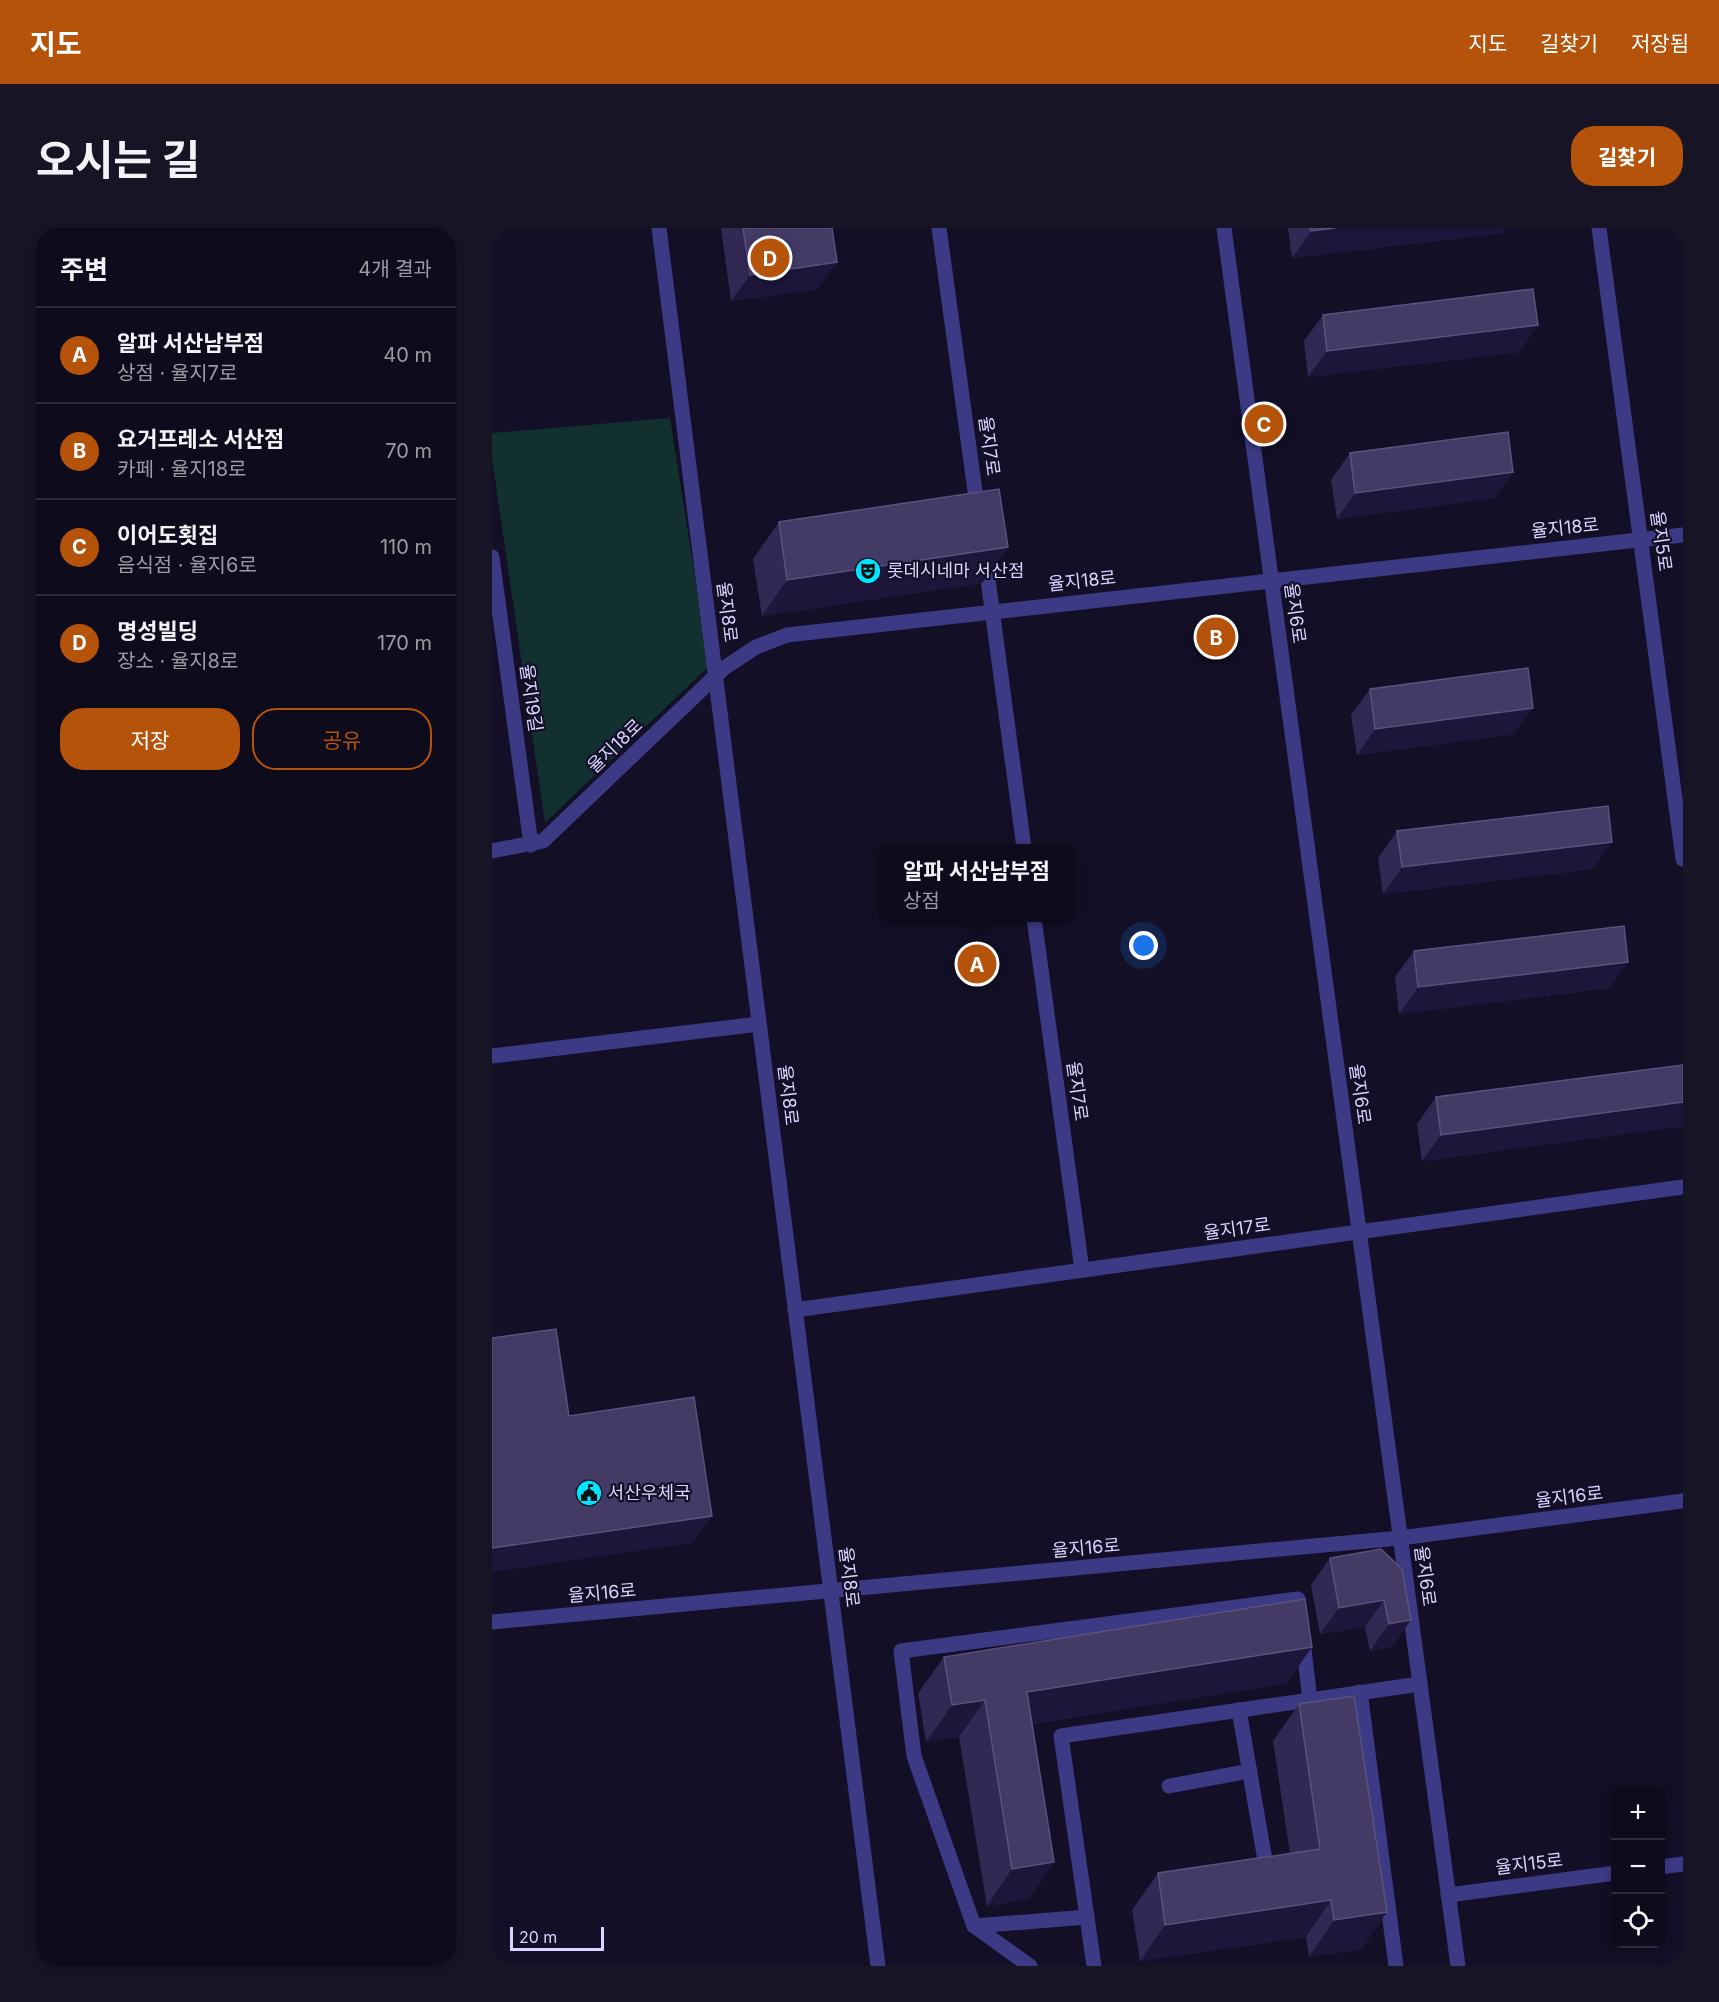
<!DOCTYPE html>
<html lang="ko">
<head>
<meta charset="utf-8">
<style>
  :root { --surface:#0e0b1c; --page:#171425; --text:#f1f3f6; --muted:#9b9ba3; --line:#2e2b3b; --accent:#b45309 }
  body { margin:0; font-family:Inter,"Noto Sans KR",sans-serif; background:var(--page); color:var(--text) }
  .controls { position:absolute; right:18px; bottom:18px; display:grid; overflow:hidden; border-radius:12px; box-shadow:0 3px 9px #0003 }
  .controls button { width:54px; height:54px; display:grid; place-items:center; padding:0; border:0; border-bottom:2px solid var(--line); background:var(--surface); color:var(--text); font:30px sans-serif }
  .scale { position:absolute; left:18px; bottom:15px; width:94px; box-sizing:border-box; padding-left:6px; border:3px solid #d9d4ff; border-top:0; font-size:16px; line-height:21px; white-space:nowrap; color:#d9d4ff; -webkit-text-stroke:4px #130f26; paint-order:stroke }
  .you { position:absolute; left:652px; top:718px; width:21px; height:21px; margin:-15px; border:4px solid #fff; border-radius:50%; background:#1a73e8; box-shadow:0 0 0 9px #1a73e833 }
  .badge { display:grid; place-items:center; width:39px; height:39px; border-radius:50%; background:var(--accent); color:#fff; font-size:20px; font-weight:700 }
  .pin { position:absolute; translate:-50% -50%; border:3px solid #fff; box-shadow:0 2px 6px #0006 }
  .popup { position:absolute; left:387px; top:616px; width:195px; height:78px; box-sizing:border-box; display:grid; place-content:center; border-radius:12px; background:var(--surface); filter:drop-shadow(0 2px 4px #0005); font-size:20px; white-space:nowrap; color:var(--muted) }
  .popup b { font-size:22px; color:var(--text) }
  .popup::after { content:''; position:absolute; left:50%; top:100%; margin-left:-12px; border:12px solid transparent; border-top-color:var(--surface) }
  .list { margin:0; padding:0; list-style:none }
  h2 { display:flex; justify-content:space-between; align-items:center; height:78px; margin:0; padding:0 24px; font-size:26px }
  h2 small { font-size:20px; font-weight:400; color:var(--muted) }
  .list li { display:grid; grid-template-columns:39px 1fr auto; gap:18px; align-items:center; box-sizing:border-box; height:96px; padding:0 24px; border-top:2px solid var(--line) }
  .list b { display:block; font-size:22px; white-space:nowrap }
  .list p { margin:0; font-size:20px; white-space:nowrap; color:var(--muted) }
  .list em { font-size:20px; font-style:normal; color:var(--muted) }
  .actions { display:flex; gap:12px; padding:18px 24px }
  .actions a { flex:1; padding:14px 0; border:2px solid var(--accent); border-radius:24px; text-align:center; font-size:21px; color:var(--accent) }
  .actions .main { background:var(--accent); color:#fff }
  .icon { flex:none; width:33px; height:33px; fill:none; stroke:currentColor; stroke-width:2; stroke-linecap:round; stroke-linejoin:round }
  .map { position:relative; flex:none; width:1191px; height:1738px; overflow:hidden; border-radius:24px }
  header { display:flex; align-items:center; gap:36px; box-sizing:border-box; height:84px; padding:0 30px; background:var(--accent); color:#fff }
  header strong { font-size:28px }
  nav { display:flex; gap:33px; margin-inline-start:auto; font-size:21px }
  .intro { display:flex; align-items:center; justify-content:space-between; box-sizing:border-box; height:144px; padding:0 36px }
  h1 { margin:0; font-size:42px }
  .button { padding:15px 27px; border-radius:24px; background:var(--accent); color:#fff; font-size:21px; font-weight:700 }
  main { display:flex; gap:36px; padding:0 36px }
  aside { flex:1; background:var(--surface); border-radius:24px; box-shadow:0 3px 9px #0003 }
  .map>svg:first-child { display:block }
  .green { fill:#12302f }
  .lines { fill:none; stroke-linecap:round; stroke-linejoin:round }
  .lane { stroke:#3d3a85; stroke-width:15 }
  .street { stroke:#3d3a85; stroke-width:15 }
  .wall { fill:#312854 }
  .shaded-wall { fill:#1d163a }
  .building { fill:#433a66; stroke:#5a527e; stroke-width:1.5 }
  .labels { text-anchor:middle; stroke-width:4.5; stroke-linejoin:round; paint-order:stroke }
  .street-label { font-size:18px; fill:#d9d4ff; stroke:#130f26 }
  .poi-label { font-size:18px; fill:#d9d4ff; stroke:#130f26; text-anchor:start }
</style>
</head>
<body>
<header>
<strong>지도</strong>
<nav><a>지도</a><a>길찾기</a><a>저장됨</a></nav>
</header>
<div class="intro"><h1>오시는 길</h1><a class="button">길찾기</a></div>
<main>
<aside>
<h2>주변<small>4개 결과</small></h2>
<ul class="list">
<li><span class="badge">A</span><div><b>알파 서산남부점</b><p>상점 · 율지7로</p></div><em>40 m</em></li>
<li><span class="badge">B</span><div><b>요거프레소 서산점</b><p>카페 · 율지18로</p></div><em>70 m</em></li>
<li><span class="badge">C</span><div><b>이어도횟집</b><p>음식점 · 율지6로</p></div><em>110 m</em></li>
<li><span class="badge">D</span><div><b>명성빌딩</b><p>장소 · 율지8로</p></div><em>170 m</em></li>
</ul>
<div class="actions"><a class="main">저장</a><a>공유</a></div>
</aside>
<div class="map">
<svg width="1191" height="1738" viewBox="0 0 1191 1738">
  <rect width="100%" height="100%" fill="#130f26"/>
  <!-- green -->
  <polygon class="green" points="178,190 217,438 53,595 0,230 0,205"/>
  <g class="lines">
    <!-- lane -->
    <g class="lane">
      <polyline points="868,1464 904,1738"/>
      <polyline points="747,1482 774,1638"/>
      <polyline points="677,1558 758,1543"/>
      <polyline points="482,1698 595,1689"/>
      <polyline points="538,1738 482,1698 422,1528 409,1423 806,1371 818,1472"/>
      <polyline points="602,1738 569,1508 928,1456"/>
    </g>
    <!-- street -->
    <g class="street">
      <polyline points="167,0 386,1738"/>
      <polyline points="447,0 486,285"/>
      <polyline points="732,0 966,1738"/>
      <polyline points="1107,0 1191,631"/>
      <polyline points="0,329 39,617"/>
      <polyline points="493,329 532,620"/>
      <polyline points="0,623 51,613 232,440 264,419 295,407 1191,307"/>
      <polyline points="542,690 590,1042"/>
      <polyline points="0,828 267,796"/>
      <polyline points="303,1082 1191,959"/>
      <polyline points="0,1394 908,1310 1191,1273"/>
      <polyline points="1168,1639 1191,1636"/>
      <polyline points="956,1667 1124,1645"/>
    </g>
  </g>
  <!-- wall -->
  <g class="wall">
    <polygon points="229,0 340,0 326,61 239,73"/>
    <polygon points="796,0 1014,0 1011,5 800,30"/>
    <polygon points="831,87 1046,97 1027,124 816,149 812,113"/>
    <polygon points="858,225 1021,244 1002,270 845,291 839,252"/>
    <polygon points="287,294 516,319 490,355 270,388 261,331"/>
    <polygon points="878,461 1022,506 865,527 859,487"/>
    <polygon points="905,603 1101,641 891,666 886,630"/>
    <polygon points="922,723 1118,760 907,786 903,749"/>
    <polygon points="1191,837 1191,898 930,933 925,896 944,869"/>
    <polygon points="889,1321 900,1419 878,1423 873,1399 828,1406 819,1357 838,1330"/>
    <polygon points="452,1429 795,1455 540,1496 562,1634 537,1671 495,1678 467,1509 434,1514 426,1465"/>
    <polygon points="807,1476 870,1721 817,1729 814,1709 648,1733 640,1682 666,1645 798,1626 781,1513"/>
  </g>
  <!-- shaded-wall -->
  <g class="shaded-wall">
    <polygon points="843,0 1014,0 1011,5 800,30 819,3"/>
    <polygon points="345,34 326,61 239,73 258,47"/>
    <polygon points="1046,97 1027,124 816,149 835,123"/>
    <polygon points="1021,244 1002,270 845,291 863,265"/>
    <polygon points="516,319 490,355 270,388 295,352"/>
    <polygon points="1041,480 1022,506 865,527 883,501"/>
    <polygon points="1120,614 1101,641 891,666 910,639"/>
    <polygon points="1136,734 1118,760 907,786 926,759"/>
    <polygon points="1191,874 1191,898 930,933 949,907"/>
    <polygon points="220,1288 201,1315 0,1344 0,1320"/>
    <polygon points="892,1372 873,1399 828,1406 847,1380"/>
    <polygon points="919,1392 900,1419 878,1423 897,1396"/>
    <polygon points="820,1419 795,1455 509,1501 535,1464"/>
    <polygon points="493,1472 467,1509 434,1514 460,1477"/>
    <polygon points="562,1634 537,1671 495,1678 520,1641"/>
    <polygon points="839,1672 814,1709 648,1733 673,1697"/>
    <polygon points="895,1684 870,1721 817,1729 842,1692"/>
  </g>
  <!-- building -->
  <g class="building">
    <polygon points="251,0 340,0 345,34 258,47"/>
    <polygon points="818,0 843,0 819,3"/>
    <polygon points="1041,61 1046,97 835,123 831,87"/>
    <polygon points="1016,204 1021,244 863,265 858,225"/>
    <polygon points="507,261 516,319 295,352 287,294"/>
    <polygon points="1036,440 1041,480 883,501 878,461"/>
    <polygon points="1116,578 1120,614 910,639 905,603"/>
    <polygon points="1132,698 1136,734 926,759 922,723"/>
    <polygon points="1191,837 1191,874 949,907 944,869"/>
    <polygon points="64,1101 77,1188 202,1169 220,1288 0,1320 0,1110"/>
    <polygon points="889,1321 910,1341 919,1392 897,1396 892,1372 847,1380 838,1330"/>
    <polygon points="813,1371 820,1419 535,1464 562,1634 520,1641 493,1472 460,1477 452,1429"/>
    <polygon points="862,1468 895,1684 842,1692 839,1672 673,1697 666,1645 828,1621 807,1476"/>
  </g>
  <!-- icons -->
  <defs>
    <g id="theatre-disc" transform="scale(1.35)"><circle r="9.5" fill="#00e5ff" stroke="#130f26"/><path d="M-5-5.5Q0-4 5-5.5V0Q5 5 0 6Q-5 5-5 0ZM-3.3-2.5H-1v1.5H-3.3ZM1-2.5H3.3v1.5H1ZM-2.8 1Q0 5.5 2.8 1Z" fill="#111"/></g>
    <g id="civic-disc" transform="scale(1.35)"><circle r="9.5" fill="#00e5ff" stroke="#130f26"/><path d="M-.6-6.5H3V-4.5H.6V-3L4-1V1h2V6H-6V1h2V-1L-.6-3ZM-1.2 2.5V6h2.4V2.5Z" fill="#111"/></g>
  </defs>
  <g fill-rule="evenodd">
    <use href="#theatre-disc" x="376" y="343"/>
    <use href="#civic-disc" x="97" y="1265"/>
  </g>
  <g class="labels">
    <!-- street labels -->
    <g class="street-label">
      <text transform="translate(497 218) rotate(82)" y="6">율지7로</text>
      <text transform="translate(1073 300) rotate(-6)" y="6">율지18로</text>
      <text transform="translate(1169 313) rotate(82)" y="6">율지5로</text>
      <text transform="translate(590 353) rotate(-6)" y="6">율지18로</text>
      <text transform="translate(235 384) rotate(83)" y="6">율지8로</text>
      <text transform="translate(803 385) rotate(82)" y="6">율지6로</text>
      <text transform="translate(39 470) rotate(82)" y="6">율지19길</text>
      <text transform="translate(123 518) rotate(-44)" y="6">율지18로</text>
      <text transform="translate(585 863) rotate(82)" y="6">율지7로</text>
      <text transform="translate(868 866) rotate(82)" y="6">율지6로</text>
      <text transform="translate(296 867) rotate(83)" y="6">율지8로</text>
      <text transform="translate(745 1001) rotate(-8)" y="6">율지17로</text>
      <text transform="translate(1077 1269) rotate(-7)" y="6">율지16로</text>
      <text transform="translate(594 1320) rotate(-5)" y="6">율지16로</text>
      <text transform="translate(933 1348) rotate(82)" y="6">율지6로</text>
      <text transform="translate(357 1349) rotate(83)" y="6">율지8로</text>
      <text transform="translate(110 1365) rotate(-5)" y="6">율지16로</text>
      <text transform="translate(1037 1636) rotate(-7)" y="6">율지15로</text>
    </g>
    <!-- poi labels -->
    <g class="poi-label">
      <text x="395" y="349">롯데시네마 서산점</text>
      <text x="116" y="1271">서산우체국</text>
    </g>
  </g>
</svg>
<div class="controls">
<button>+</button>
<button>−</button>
<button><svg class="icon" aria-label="locate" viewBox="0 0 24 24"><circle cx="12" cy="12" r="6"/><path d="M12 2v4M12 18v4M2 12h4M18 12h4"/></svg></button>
</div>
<div class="scale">20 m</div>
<div class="you"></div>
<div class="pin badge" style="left:485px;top:736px">A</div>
<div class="popup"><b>알파 서산남부점</b>상점</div>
<div class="pin badge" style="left:724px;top:409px">B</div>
<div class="pin badge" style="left:772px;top:196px">C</div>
<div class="pin badge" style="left:278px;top:30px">D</div>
</div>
</main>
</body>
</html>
